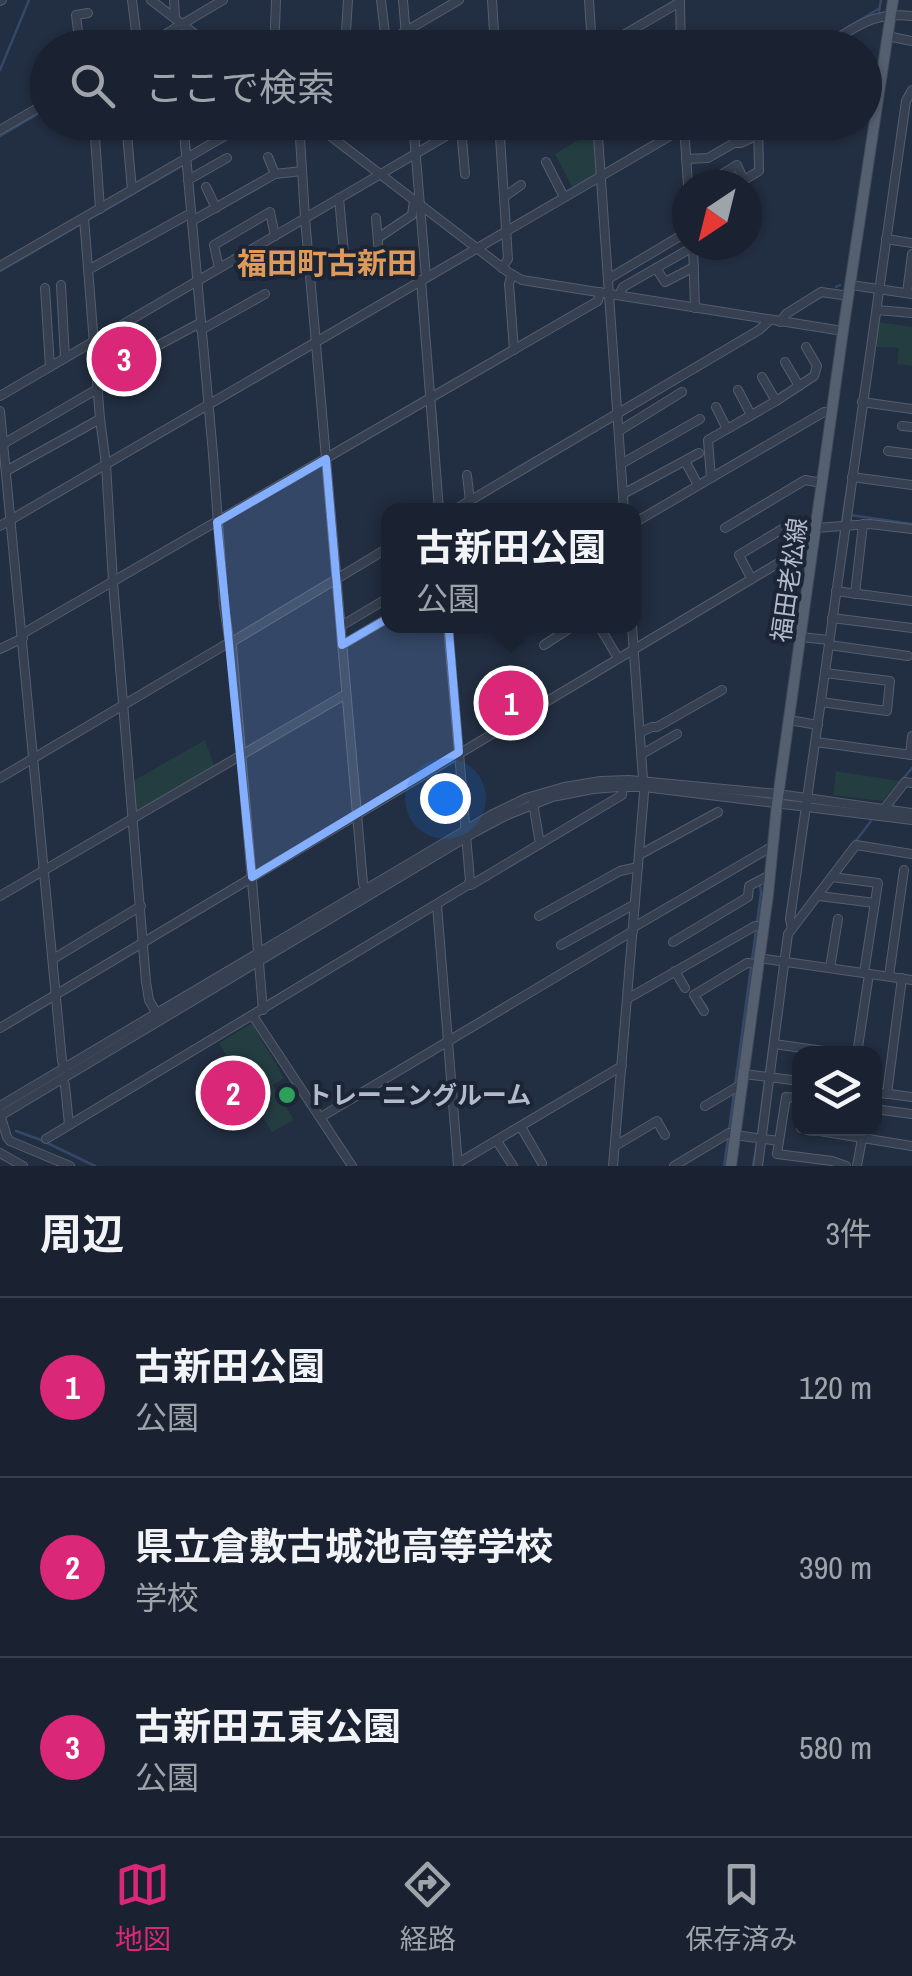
<!DOCTYPE html>
<html lang="ja">
<head>
<meta charset="utf-8">
<style>
  :root { --surface:#1a2231; --page:#232a39; --text:#f1f3f6; --muted:#9fa4ab; --line:#383f4d; --accent:#db2777 }
  body { margin:0; font-family:"Archivo Narrow","Noto Sans JP",sans-serif; background:var(--page); color:var(--text) }
  .controls { position:absolute; right:30px; bottom:30px; display:grid; overflow:hidden; border-radius:20px; box-shadow:0 2px 8px #0004 }
  .controls button { width:90px; height:90px; display:grid; place-items:center; padding:0; border:0; border-bottom:2px solid var(--line); background:var(--surface); color:var(--text); font:50px sans-serif }
  .compass { position:absolute; left:672px; top:170px; width:90px; height:90px; border-radius:50%; background:var(--surface); box-shadow:0 2px 8px #0004; rotate:215deg }
  .you { position:absolute; left:445px; top:798px; width:35px; height:35px; margin:-25px; border:8px solid #fff; border-radius:50%; background:#1a73e8; box-shadow:0 0 0 15px #1a73e833 }
  .badge { display:grid; place-items:center; width:65px; height:65px; border-radius:50%; background:var(--accent); color:#fff; font-size:32px; font-weight:700 }
  .pin { position:absolute; translate:-50% -50%; border:5px solid #fff; box-shadow:0 2px 10px #0006 }
  .popup { position:absolute; left:381px; top:503px; width:260px; height:130px; box-sizing:border-box; display:grid; place-content:center; border-radius:20px; background:var(--surface); filter:drop-shadow(0 2px 8px #0005); font-size:32px; white-space:nowrap; color:var(--muted) }
  .popup b { font-size:38px; color:var(--text) }
  .popup::after { content:''; position:absolute; left:50%; top:100%; margin-left:-20px; border:20px solid transparent; border-top-color:var(--surface) }
  .list { margin:0; padding:0; list-style:none }
  h2 { display:flex; justify-content:space-between; align-items:center; height:130px; margin:0; padding:0 40px; font-size:42px }
  h2 small { font-size:32px; font-weight:400; color:var(--muted) }
  .list li { display:grid; grid-template-columns:65px 1fr auto; gap:30px; align-items:center; box-sizing:border-box; height:180px; padding:0 40px; border-top:2px solid var(--line) }
  .list b { display:block; font-size:38px; white-space:nowrap }
  .list p { margin:0; font-size:32px; white-space:nowrap; color:var(--muted) }
  .list em { font-size:32px; font-style:normal; color:var(--muted) }
  .icon { flex:none; width:55px; height:55px; fill:none; stroke:currentColor; stroke-width:2; stroke-linecap:round; stroke-linejoin:round }
  .map { position:relative; flex:none; width:912px; height:1166px; overflow:hidden }
  .search { position:absolute; background:var(--surface); box-shadow:0 2px 8px #0004; left:30px; right:30px; top:30px; height:110px; display:flex; align-items:center; gap:25px; box-sizing:border-box; padding:0 35px; border-radius:55px; color:var(--muted); font-size:38px }
  .sheet { height:670px; background:var(--surface) }
  nav { display:flex; justify-content:space-around; align-items:center; box-sizing:border-box; height:140px; border-top:2px solid var(--line); background:var(--surface); font-size:28px; color:var(--muted) }
  nav a { display:grid; justify-items:center; gap:5px }
  nav .on { color:var(--accent) }
  .map>svg:first-child { display:block }
  .green { fill:#243d41 }
  .lines { fill:none; stroke-linecap:round; stroke-linejoin:round }
  .stream { stroke:#344869; stroke-width:2.5 }
  .minor-casing { stroke:#545e6e; stroke-width:10 }
  .major-casing { stroke:#404959; stroke-width:12 }
  .minor { stroke:#364050; stroke-width:8 }
  .major { stroke:#545f70; stroke-width:10 }
  .marked { fill:#84aeff; fill-opacity:0.2; stroke:#84aeff; stroke-width:8; stroke-linejoin:round }
  .leisure-dot { fill:#2e9e5b; stroke:#1b2535; stroke-width:4 }
  .labels { text-anchor:middle; stroke-width:8; stroke-linejoin:round; paint-order:stroke }
  .street-label { font-size:25px; fill:#b3bbcb; stroke:#1b2535 }
  .poi-label { font-size:25px; font-weight:bold; fill:#b3bbcb; stroke:#1b2535; text-anchor:start }
  .quarter-label { font-size:30px; font-weight:bold; fill:#de9a5a; stroke:#1b2535 }
</style>
</head>
<body>
<div class="map">
<svg width="912" height="1166" viewBox="0 0 912 1166">
  <rect width="100%" height="100%" fill="#222e41"/>
  <!-- green -->
  <g class="green">
    <polygon points="593,131 596,174 572,187 555,154"/>
    <polygon points="878,322 912,327 912,366 897,364 899,348 877,347 874,344"/>
    <polygon points="205,740 214,766 139,814 136,813 133,781"/>
    <polygon points="836,771 899,781 883,801 833,795"/>
    <polygon points="252,1023 284,1078 273,1085 294,1120 272,1132 219,1043"/>
  </g>
  <g class="lines">
    <!-- stream -->
    <g class="stream">
      <polyline points="879,11 881,0"/>
      <polyline points="150,48 173,34"/>
      <polyline points="813,48 880,8"/>
      <polyline points="0,70 29,0"/>
      <polyline points="187,122 190,154"/>
      <polyline points="0,136 48,108"/>
      <polyline points="421,155 446,140"/>
      <polyline points="628,156 657,139"/>
      <polyline points="88,220 185,164"/>
      <polyline points="0,271 81,224"/>
      <polyline points="836,287 840,285"/>
      <polyline points="809,304 821,297"/>
      <polyline points="872,315 875,293"/>
      <polyline points="431,362 438,444"/>
      <polyline points="212,406 214,422"/>
      <polyline points="461,510 494,491"/>
      <polyline points="850,515 912,524"/>
      <polyline points="842,522 850,471"/>
      <polyline points="838,555 841,531"/>
      <polyline points="227,594 229,611"/>
      <polyline points="452,626 453,639"/>
      <polyline points="902,780 912,768"/>
      <polyline points="855,842 871,821"/>
      <polyline points="757,922 761,893 760,885"/>
      <polyline points="0,1032 55,1000"/>
      <polyline points="735,1085 756,930"/>
      <polyline points="729,1130 734,1093"/>
      <polyline points="16,1131 41,1140 95,1166"/>
      <polyline points="758,1135 773,1019"/>
      <polyline points="724,1166 728,1138"/>
      <polyline points="753,1166 757,1143"/>
    </g>
    <!-- minor casing -->
    <g class="minor-casing">
      <g id="minor">
        <polyline points="132,0 138,48"/>
        <polyline points="151,0 213,48"/>
        <polyline points="174,0 175,18"/>
        <polyline points="381,0 386,42"/>
        <polyline points="403,0 407,48"/>
        <polyline points="492,0 495,48"/>
        <polyline points="589,0 592,48"/>
        <polyline points="0,1 2,0"/>
        <polyline points="680,2 681,48"/>
        <polyline points="175,28 177,48"/>
        <polyline points="275,28 276,0"/>
        <polyline points="887,36 912,41"/>
        <polyline points="80,48 76,15 88,13"/>
        <polyline points="142,48 223,0"/>
        <polyline points="307,48 307,43"/>
        <polyline points="345,48 348,0"/>
        <polyline points="377,48 459,0"/>
        <polyline points="601,48 680,2"/>
        <path d="M822 48C855 28 872 11 912 16"/>
        <polyline points="94,122 100,209"/>
        <polyline points="126,122 132,190"/>
        <polyline points="145,122 146,126"/>
        <polyline points="183,122 213,454 224,606 229,639 232,647 263,1010"/>
        <polyline points="299,122 305,218 363,883 366,889"/>
        <polyline points="312,122 508,272 522,280 843,331"/>
        <polyline points="413,122 426,277"/>
        <polyline points="499,122 508,259 502,268"/>
        <polyline points="597,122 624,510"/>
        <polyline points="684,125 688,185"/>
        <polyline points="461,128 465,174"/>
        <polyline points="0,130 48,102"/>
        <polyline points="268,157 275,174"/>
        <polyline points="686,159 708,158 734,143 741,143 758,135"/>
        <polyline points="546,162 564,197"/>
        <polyline points="188,180 227,158"/>
        <polyline points="704,185 737,165 744,180 759,171 758,122"/>
        <polyline points="206,187 216,208"/>
        <polyline points="504,197 521,185"/>
        <polyline points="339,198 346,274"/>
        <polyline points="84,218 100,419 106,464 113,582 146,982 149,1000 157,1014"/>
        <polyline points="376,218 379,255"/>
        <polyline points="192,221 275,174 302,171"/>
        <polyline points="378,238 412,215 414,201"/>
        <polyline points="886,239 912,243"/>
        <polyline points="693,245 695,308"/>
        <polyline points="0,266 249,122"/>
        <polyline points="219,268 214,245 270,212 275,236"/>
        <polyline points="656,268 665,282 694,267"/>
        <polyline points="88,270 191,213"/>
        <polyline points="265,273 308,250"/>
        <polyline points="512,274 509,284 514,350"/>
        <polyline points="608,279 687,232"/>
        <polyline points="421,280 439,510"/>
        <polyline points="61,285 65,358"/>
        <polyline points="851,285 912,294"/>
        <polyline points="45,288 50,367"/>
        <polyline points="907,293 912,254"/>
        <polyline points="619,295 623,287 693,247"/>
        <polyline points="877,310 912,313"/>
        <polyline points="780,322 786,314 821,292 849,296"/>
        <polyline points="201,330 265,294"/>
        <polyline points="785,362 799,386"/>
        <polyline points="762,377 776,401"/>
        <polyline points="738,390 751,415"/>
        <polyline points="0,396 470,122"/>
        <polyline points="862,402 912,409"/>
        <polyline points="716,407 727,429"/>
        <polyline points="0,411 62,1061 65,1068"/>
        <polyline points="902,426 912,427"/>
        <polyline points="619,431 682,392"/>
        <polyline points="3,444 152,357 157,346 200,323"/>
        <polyline points="888,451 912,454"/>
        <polyline points="685,461 698,485"/>
        <polyline points="621,464 700,419"/>
        <polyline points="6,471 100,419"/>
        <polyline points="467,475 470,501"/>
        <polyline points="852,477 912,485"/>
        <polyline points="711,478 708,440 776,401 814,376 817,366 806,347"/>
        <polyline points="623,494 699,453"/>
        <polyline points="454,510 759,330 770,320"/>
        <polyline points="634,523 824,412 832,413"/>
        <polyline points="0,526 694,122"/>
        <polyline points="725,528 805,480 822,483"/>
        <polyline points="816,528 870,524 912,529"/>
        <polyline points="751,578 739,555 789,525"/>
        <polyline points="836,591 912,601"/>
        <polyline points="855,594 863,524"/>
        <polyline points="832,618 912,628"/>
        <polyline points="341,626 388,598"/>
        <polyline points="448,626 470,881 468,885"/>
        <polyline points="599,626 618,658"/>
        <polyline points="22,634 598,301 600,292"/>
        <polyline points="801,637 829,640"/>
        <polyline points="230,643 388,548"/>
        <polyline points="342,645 388,618"/>
        <polyline points="544,645 573,626"/>
        <polyline points="829,645 908,656"/>
        <polyline points="0,649 23,638"/>
        <polyline points="821,702 887,711 890,681 825,673"/>
        <polyline points="789,720 818,725"/>
        <polyline points="641,732 652,727 657,727 722,690"/>
        <polyline points="816,742 912,755"/>
        <polyline points="642,754 677,734"/>
        <polyline points="910,755 912,736"/>
        <polyline points="0,778 230,642"/>
        <polyline points="533,803 540,844"/>
        <polyline points="884,809 905,782 912,783"/>
        <polyline points="639,855 718,812"/>
        <polyline points="832,877 878,883 864,973"/>
        <polyline points="0,896 346,694"/>
        <polyline points="819,896 875,903"/>
        <polyline points="437,905 458,1166"/>
        <polyline points="539,916 620,871 638,867"/>
        <polyline points="634,927 773,846"/>
        <polyline points="792,929 790,919 906,101 912,90"/>
        <polyline points="673,942 748,897 749,886 770,875"/>
        <polyline points="561,945 635,904"/>
        <polyline points="759,958 912,980"/>
        <polyline points="53,959 141,906"/>
        <polyline points="830,968 838,919"/>
        <polyline points="675,971 685,988"/>
        <polyline points="889,976 904,870"/>
        <polyline points="627,999 755,926 764,926"/>
        <polyline points="704,1011 694,995 747,963 758,964"/>
        <polyline points="253,1016 352,1166"/>
        <polyline points="0,1028 807,546 814,545"/>
        <polyline points="774,1044 845,1054"/>
        <polyline points="857,1054 869,974"/>
        <polyline points="744,1074 800,1081"/>
        <polyline points="62,1079 65,1085 69,1125"/>
        <polyline points="874,1092 912,1097"/>
        <polyline points="887,1094 902,978"/>
        <polyline points="800,1098 786,1097 777,1154 832,1161 846,1166"/>
        <polyline points="0,1106 491,815 526,798 564,787 601,781 629,780 778,794 912,813"/>
        <polyline points="705,1106 742,1084"/>
        <polyline points="874,1109 912,1114"/>
        <polyline points="0,1114 7,1137 10,1141 70,1166"/>
        <polyline points="0,1116 475,832 505,816 552,797 593,789 619,787 644,787 912,820"/>
        <polyline points="321,1117 633,931"/>
        <polyline points="521,1127 542,1163"/>
        <polyline points="801,1128 912,1146"/>
        <polyline points="735,1135 779,1141"/>
        <polyline points="46,1139 468,885 471,885 622,795 623,787"/>
        <polyline points="497,1141 513,1166"/>
        <polyline points="615,1146 657,1121 665,1135"/>
        <polyline points="0,1153 23,1166"/>
        <polyline points="458,1163 622,1066"/>
        <polyline points="613,1166 644,793 632,626"/>
        <polyline points="674,1166 729,1133 735,1133"/>
        <polyline points="758,1166 788,934 856,845 912,854"/>
        <polyline points="857,1166 864,1128"/>
      </g>
    </g>
    <!-- major casing -->
    <g class="major-casing">
      <polyline id="major" points="731,1166 768,895 777,804 843,331 893,0"/>
    </g>
    <!-- minor -->
    <use href="#minor" class="minor"/>
    <!-- major -->
    <use href="#major" class="major"/>
  </g>
  <!-- marked area -->
  <path class="marked" d="M326 459 342 645 445 585 459 752 252 877 217 522Z"/>
  <!-- markers -->
  <circle class="leisure-dot" cx="287" cy="1095" r="10"/>
  <g class="labels">
    <!-- street labels -->
    <g class="street-label">
      <text transform="translate(789 580) rotate(-82)" y="9">福田老松線</text>
    </g>
    <!-- poi labels -->
    <g class="poi-label">
      <text x="307" y="1104">トレーニングルーム</text>
    </g>
    <!-- quarter labels -->
    <g class="quarter-label">
      <text x="327" y="274">福田町古新田</text>
    </g>
  </g>
</svg>
<div class="controls">
<button><svg class="icon" aria-label="layers" viewBox="0 0 24 24"><path d="M12 4l9 5-9 5-9-5zM3 14l9 5 9-5"/></svg></button>
</div>
<svg class="compass" viewBox="-18 -18 36 36"><path d="M0-13l5 13h-10z" fill="#e53935"/><path d="M0 13l5-13h-10z" fill="#9fa4ab"/></svg>
<div class="you"></div>
<div class="pin badge" style="left:511px;top:703px">1</div>
<div class="popup"><b>古新田公園</b>公園</div>
<div class="pin badge" style="left:233px;top:1093px">2</div>
<div class="pin badge" style="left:124px;top:359px">3</div>
<div class="search"><svg class="icon" aria-label="search" viewBox="0 0 24 24"><circle cx="10" cy="10" r="6"/><path d="M15 15l6 6"/></svg>ここで検索</div>
</div>
<section class="sheet">
<h2>周辺<small>3件</small></h2>
<ul class="list">
<li><span class="badge">1</span><div><b>古新田公園</b><p>公園</p></div><em>120 m</em></li>
<li><span class="badge">2</span><div><b>県立倉敷古城池高等学校</b><p>学校</p></div><em>390 m</em></li>
<li><span class="badge">3</span><div><b>古新田五東公園</b><p>公園</p></div><em>580 m</em></li>
</ul>
</section>
<nav>
<a class="on"><svg class="icon" aria-label="map" viewBox="0 0 24 24"><path d="M3 6l6-2 6 2 6-2v14l-6 2-6-2-6 2zM9 4v14M15 6v14"/></svg>地図</a>
<a><svg class="icon" aria-label="directions" viewBox="0 0 24 24"><path d="M12 3l9 9-9 9-9-9zM9 14v-3h6M13 9l2 2-2 2"/></svg>経路</a>
<a><svg class="icon" aria-label="saved" viewBox="0 0 24 24"><path d="M7 4h10v16l-5-4-5 4z"/></svg>保存済み</a>
</nav>
</body>
</html>
